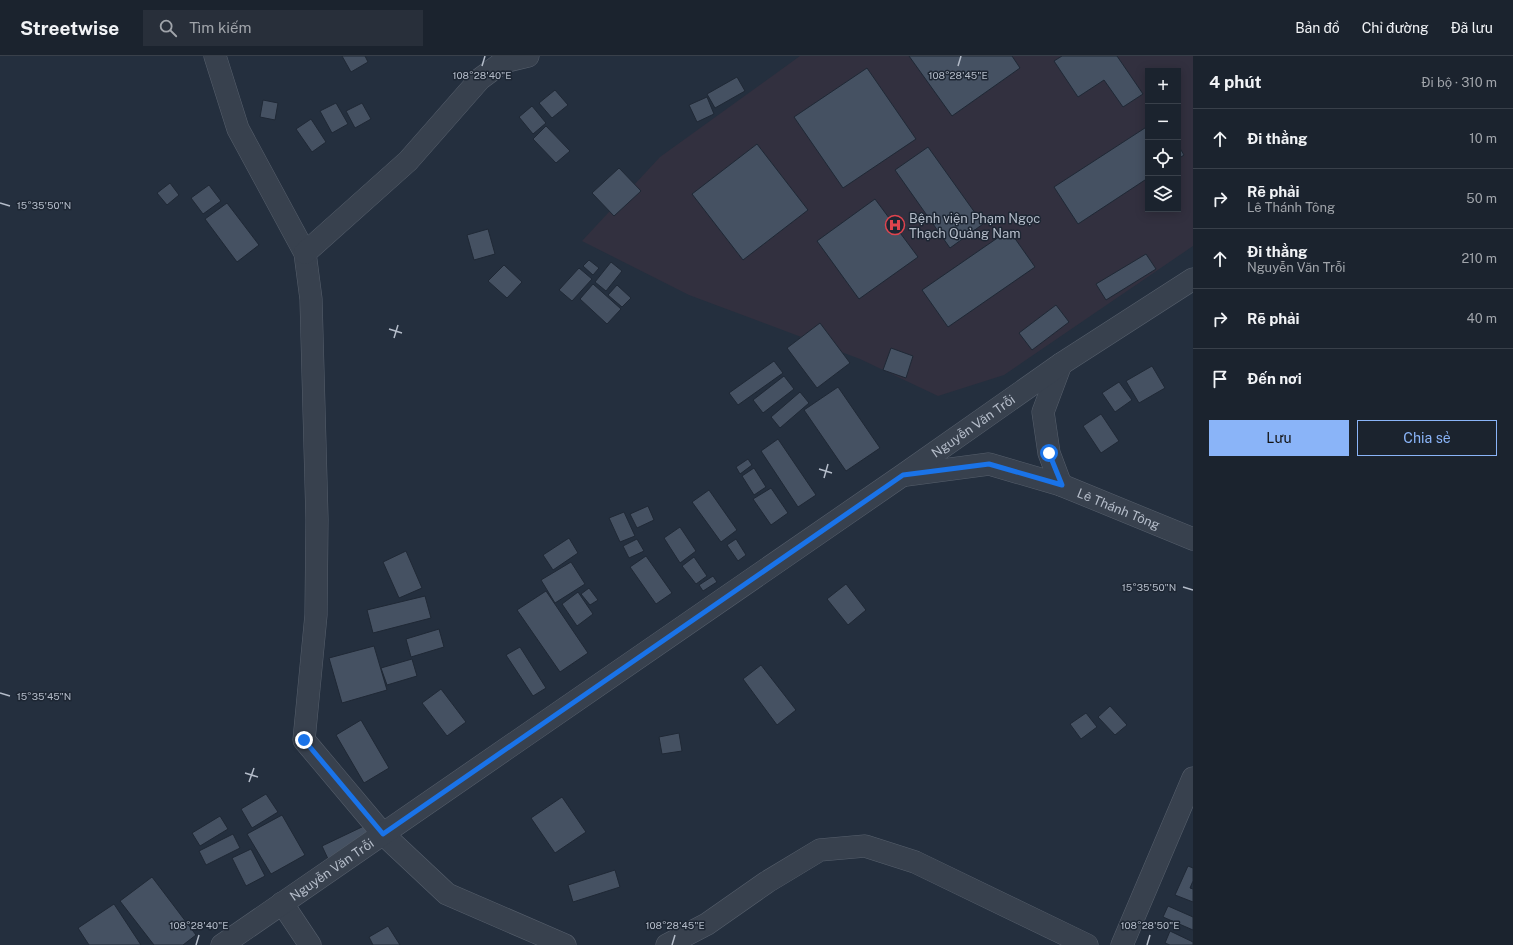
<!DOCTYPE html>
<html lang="vi">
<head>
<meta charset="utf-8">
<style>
  :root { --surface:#1b232e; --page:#282f3a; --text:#f1f3f6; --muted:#a0a4aa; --line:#39404a; --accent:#8ab4f8 }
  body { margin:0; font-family:"Public Sans",sans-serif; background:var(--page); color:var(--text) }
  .controls { position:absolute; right:12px; top:12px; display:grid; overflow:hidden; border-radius:0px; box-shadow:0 2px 10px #0003 }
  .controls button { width:36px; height:36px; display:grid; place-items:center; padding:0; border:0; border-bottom:1px solid var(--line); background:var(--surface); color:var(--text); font:20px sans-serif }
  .stop { position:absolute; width:12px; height:12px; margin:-9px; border:3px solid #1a73e8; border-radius:50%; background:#fff }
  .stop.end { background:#1a73e8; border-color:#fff; box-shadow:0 1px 4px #0008 }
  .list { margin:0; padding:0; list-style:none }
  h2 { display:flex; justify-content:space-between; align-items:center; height:52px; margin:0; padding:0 16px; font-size:17px }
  h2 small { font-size:13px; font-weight:400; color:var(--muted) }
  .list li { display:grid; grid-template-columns:26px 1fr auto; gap:12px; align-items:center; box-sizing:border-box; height:60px; padding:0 16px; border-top:1px solid var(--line) }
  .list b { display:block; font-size:15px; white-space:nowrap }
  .list p { margin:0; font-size:13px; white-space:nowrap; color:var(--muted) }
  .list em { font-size:13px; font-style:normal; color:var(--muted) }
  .actions { display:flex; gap:8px; padding:12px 16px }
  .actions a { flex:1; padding:9px 0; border:1px solid var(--accent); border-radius:0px; text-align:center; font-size:14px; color:var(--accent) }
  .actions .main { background:var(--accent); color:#111 }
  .icon { flex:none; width:22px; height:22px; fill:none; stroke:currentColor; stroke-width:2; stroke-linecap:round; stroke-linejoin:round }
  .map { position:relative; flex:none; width:1193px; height:889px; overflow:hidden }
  header { display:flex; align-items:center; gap:24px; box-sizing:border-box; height:56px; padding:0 20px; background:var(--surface); border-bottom:1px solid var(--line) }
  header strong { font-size:19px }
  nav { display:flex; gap:22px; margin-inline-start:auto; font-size:14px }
  .search { width:280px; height:36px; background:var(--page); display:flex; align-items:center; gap:10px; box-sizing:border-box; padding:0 14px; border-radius:0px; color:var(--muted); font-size:15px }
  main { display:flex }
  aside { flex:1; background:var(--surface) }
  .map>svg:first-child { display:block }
  .medical { fill:#32303f; fill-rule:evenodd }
  .building { fill:#455162; stroke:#1f2835 }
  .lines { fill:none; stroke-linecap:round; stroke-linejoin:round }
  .minor-casing { stroke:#565f6c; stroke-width:23 }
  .minor { stroke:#38414e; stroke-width:22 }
  .route { stroke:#1a73e8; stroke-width:5 }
  .ticks { fill:none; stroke:#b4bcc9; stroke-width:1.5 }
  .labels { text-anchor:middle; stroke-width:3; stroke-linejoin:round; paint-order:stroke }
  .poi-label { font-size:13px; fill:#b4bcc9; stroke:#1d2633; text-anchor:start }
  .street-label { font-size:13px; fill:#b4bcc9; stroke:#1d2633 }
  .ticks-label { font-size:10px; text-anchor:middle; fill:#b4bcc9; stroke:#1d2633; stroke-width:3; stroke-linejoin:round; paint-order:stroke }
</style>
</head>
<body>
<header>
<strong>Streetwise</strong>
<div class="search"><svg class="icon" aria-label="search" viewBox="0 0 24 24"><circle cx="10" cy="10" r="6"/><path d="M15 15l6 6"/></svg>Tìm kiếm</div>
<nav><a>Bản đồ</a><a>Chỉ đường</a><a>Đã lưu</a></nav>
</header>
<main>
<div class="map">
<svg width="1193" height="889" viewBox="0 0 1193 889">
  <rect width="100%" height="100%" fill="#242f3e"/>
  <!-- medical -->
  <path class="medical" d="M800 0H1193V190L1004 319 938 340 860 303 689 239 582 185 660 101ZM1148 15H1178V153H1148Z"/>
  <!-- building -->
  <g class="building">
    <polygon points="342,0 365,0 368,6 351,16"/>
    <polygon points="909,0 1012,0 1020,12 952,60"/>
    <polygon points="1062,0 1117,0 1143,38 1123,51 1104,24 1078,41 1054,5"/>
    <polygon points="867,12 916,83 843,132 794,61"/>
    <polygon points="737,21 745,35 715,52 707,38"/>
    <polygon points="555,34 568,49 552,62 539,47"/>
    <polygon points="707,41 714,58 697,66 689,49"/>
    <polygon points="263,44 278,47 275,64 260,61"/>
    <polygon points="336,47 348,68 332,77 320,55"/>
    <polygon points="362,47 371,63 355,72 346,55"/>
    <polygon points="532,50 546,67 533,78 519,61"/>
    <polygon points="311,63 326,86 312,96 296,73"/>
    <polygon points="546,70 570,95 556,107 533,83"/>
    <polygon points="1148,70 1148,122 1078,168 1054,131"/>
    <polygon points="757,88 808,154 743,204 692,138"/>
    <polygon points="1178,89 1184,99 1178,103"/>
    <polygon points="928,91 983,168 950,192 895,114"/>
    <polygon points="619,112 641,135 614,160 592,137"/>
    <polygon points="170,127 179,139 167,149 157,137"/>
    <polygon points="209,129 221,145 203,158 191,142"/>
    <polygon points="875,143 918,201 859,243 817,185"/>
    <polygon points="227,147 259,189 237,206 205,163"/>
    <polygon points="488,173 495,198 474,204 467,179"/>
    <polygon points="1009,174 1035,211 948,271 922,234"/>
    <polygon points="1146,198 1156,213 1106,244 1096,228"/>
    <polygon points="589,204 599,212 593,219 583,210"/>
    <polygon points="611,206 622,215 606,235 595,226"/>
    <polygon points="504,209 522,226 507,242 488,225"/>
    <polygon points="579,212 592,223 572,245 559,234"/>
    <polygon points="593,228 621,253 607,268 580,243"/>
    <polygon points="617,229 631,242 622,251 608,239"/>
    <polygon points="1056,249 1069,266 1032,294 1019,277"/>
    <polygon points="820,267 850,307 817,332 787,292"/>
    <polygon points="891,292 913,300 906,322 883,314"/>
    <polygon points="774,305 783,317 738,349 729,337"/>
    <polygon points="1152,310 1165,332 1139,347 1126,325"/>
    <polygon points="784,320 794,333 763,357 753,344"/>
    <polygon points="1119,326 1132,344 1115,356 1102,337"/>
    <polygon points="838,331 880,392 846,415 804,354"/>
    <polygon points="800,336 809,347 780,372 771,361"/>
    <polygon points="1101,358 1119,385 1101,397 1083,370"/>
    <polygon points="778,383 816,439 798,451 761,395"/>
    <polygon points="748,403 752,409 740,418 736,411"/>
    <polygon points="754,412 766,431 754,439 742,420"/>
    <polygon points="771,432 788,457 771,469 753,443"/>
    <polygon points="709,434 737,474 721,486 692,446"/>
    <polygon points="648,450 654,464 637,472 630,458"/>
    <polygon points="624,456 635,480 620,486 609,462"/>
    <polygon points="680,471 696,495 680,507 664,482"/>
    <polygon points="569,482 578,497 553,514 543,499"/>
    <polygon points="637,483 644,495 629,502 623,490"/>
    <polygon points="736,483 746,499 738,505 727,489"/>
    <polygon points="406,495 422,532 399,542 383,506"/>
    <polygon points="646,500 672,537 656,548 630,511"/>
    <polygon points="694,501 707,520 696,528 682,510"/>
    <polygon points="571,506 585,528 555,547 541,524"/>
    <polygon points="713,520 717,526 703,535 699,529"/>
    <polygon points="846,528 866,554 848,569 827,543"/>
    <polygon points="589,532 598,544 590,549 581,538"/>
    <polygon points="546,535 588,597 560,616 517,554"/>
    <polygon points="578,536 593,558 577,570 562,548"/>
    <polygon points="425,540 431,562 373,577 367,554"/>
    <polygon points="439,573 444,591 411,601 406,583"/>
    <polygon points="374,590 387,634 342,647 329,602"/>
    <polygon points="520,591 546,632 533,640 506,599"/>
    <polygon points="412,603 417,620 387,629 381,612"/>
    <polygon points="761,609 796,654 777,669 743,623"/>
    <polygon points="441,633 466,666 447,680 422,647"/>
    <polygon points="1110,650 1127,669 1115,679 1098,661"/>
    <polygon points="1086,657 1097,671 1081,683 1070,668"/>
    <polygon points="361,664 389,712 364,727 336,679"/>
    <polygon points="679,677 682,695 662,698 659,681"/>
    <polygon points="266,738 278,756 252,772 241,753"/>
    <polygon points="562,741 586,776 555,797 531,762"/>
    <polygon points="282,759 305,799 271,818 247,778"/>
    <polygon points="220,760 228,773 200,790 192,777"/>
    <polygon points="364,770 371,784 329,805 322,790"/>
    <polygon points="233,778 240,792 206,809 199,795"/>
    <polygon points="251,793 265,820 246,830 232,802"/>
    <polygon points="1188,810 1193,812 1193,825 1190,832 1193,833 1193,846 1175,839"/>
    <polygon points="615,814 620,831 573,846 568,829"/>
    <polygon points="152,821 196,879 183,889 154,889 120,845"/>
    <polygon points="114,848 141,889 89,889 78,872"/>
    <polygon points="1168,850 1193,861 1193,874 1163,861"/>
    <polygon points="388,870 400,889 373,889 369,881"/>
    <polygon points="1170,875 1193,886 1193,889 1170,889 1165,887"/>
  </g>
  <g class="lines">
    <!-- minor casing -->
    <g class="minor-casing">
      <g id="minor">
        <polyline points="215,0 238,73 305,197 311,243 317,463 316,559 304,684 383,778 447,838 565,889"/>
        <polyline points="305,197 408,105 480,23 503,6 528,0"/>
        <polyline points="1061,308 1043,356 1049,397 1061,429"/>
        <path id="s1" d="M906 419 989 408 1061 429 1193 483"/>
        <polyline points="282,847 310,889"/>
        <path id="s2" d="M222 889 903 419 1061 308 1193 223"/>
        <polyline points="667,889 707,868 767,826 820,794 865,790 915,806 1087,889"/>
        <polyline points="1122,889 1193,722"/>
      </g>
    </g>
    <!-- minor -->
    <use href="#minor" class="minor"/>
  </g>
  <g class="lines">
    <!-- route -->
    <polyline class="route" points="304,684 383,778 903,419 989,408 1062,429 1049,397"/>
  </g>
  <!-- ticks -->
  <path class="ticks" d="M482 10 485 0M958 10 961 0M0 147 10 150M389 273 402 277M394 282 398 269M819 413 832 417M824 422 828 408M1183 531 1193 534M0 637 10 640M245 717 258 721M249 726 254 712M196 889 199 879M672 889 675 879M1147 889 1150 879"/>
  <!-- icons -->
  <defs>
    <g id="hospital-ring" transform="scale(1)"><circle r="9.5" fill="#1d2633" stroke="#e0444e" stroke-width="1.5"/><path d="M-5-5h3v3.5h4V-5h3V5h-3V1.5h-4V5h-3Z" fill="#e0444e"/></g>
  </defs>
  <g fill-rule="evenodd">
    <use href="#hospital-ring" x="895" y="169"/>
  </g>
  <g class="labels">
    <!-- poi labels -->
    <g class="poi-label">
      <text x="909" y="167">Bệnh viện Phạm Ngọc<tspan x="909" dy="15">Thạch Quảng Nam</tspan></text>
    </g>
    <!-- street labels -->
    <g class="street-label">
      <text dy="5" stroke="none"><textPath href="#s2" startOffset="913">Nguyễn Văn Trỗi</textPath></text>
      <text dy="5" stroke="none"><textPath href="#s1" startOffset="221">Lê Thánh Tông</textPath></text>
      <text dy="5" stroke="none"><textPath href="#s2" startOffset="133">Nguyễn Văn Trỗi</textPath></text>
    </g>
  </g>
  <g class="ticks-label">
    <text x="482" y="23">108°28'40"E</text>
    <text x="958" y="23">108°28'45"E</text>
    <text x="44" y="153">15°35'50"N</text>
    <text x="1149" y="535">15°35'50"N</text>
    <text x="44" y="644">15°35'45"N</text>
    <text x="199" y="873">108°28'40"E</text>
    <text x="675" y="873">108°28'45"E</text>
    <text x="1150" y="873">108°28'50"E</text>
  </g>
</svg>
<div class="controls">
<button>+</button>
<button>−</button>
<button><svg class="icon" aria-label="locate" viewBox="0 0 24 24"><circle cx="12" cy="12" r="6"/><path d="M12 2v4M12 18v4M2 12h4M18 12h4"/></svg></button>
<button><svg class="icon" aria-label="layers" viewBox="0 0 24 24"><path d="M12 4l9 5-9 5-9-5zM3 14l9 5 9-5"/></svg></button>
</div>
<div class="stop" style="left:1049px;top:397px"></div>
<div class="stop end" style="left:304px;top:684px"></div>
</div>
<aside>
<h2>4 phút<small>Đi bộ · 310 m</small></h2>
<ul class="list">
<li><svg class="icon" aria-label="ahead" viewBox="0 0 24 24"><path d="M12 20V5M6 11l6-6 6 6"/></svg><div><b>Đi thẳng</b></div><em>10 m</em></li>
<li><svg class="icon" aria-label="right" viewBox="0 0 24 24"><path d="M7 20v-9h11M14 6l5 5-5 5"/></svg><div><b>Rẽ phải</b><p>Lê Thánh Tông</p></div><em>50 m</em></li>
<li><svg class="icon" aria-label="ahead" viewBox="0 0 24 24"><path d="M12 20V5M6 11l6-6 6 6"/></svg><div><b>Đi thẳng</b><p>Nguyễn Văn Trỗi</p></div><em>210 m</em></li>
<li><svg class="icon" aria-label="right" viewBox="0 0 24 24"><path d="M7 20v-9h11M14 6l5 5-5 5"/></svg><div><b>Rẽ phải</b></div><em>40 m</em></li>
<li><svg class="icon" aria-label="arrive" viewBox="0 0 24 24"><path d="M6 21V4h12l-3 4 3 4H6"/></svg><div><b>Đến nơi</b></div></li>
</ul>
<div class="actions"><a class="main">Lưu</a><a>Chia sẻ</a></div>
</aside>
</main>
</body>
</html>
